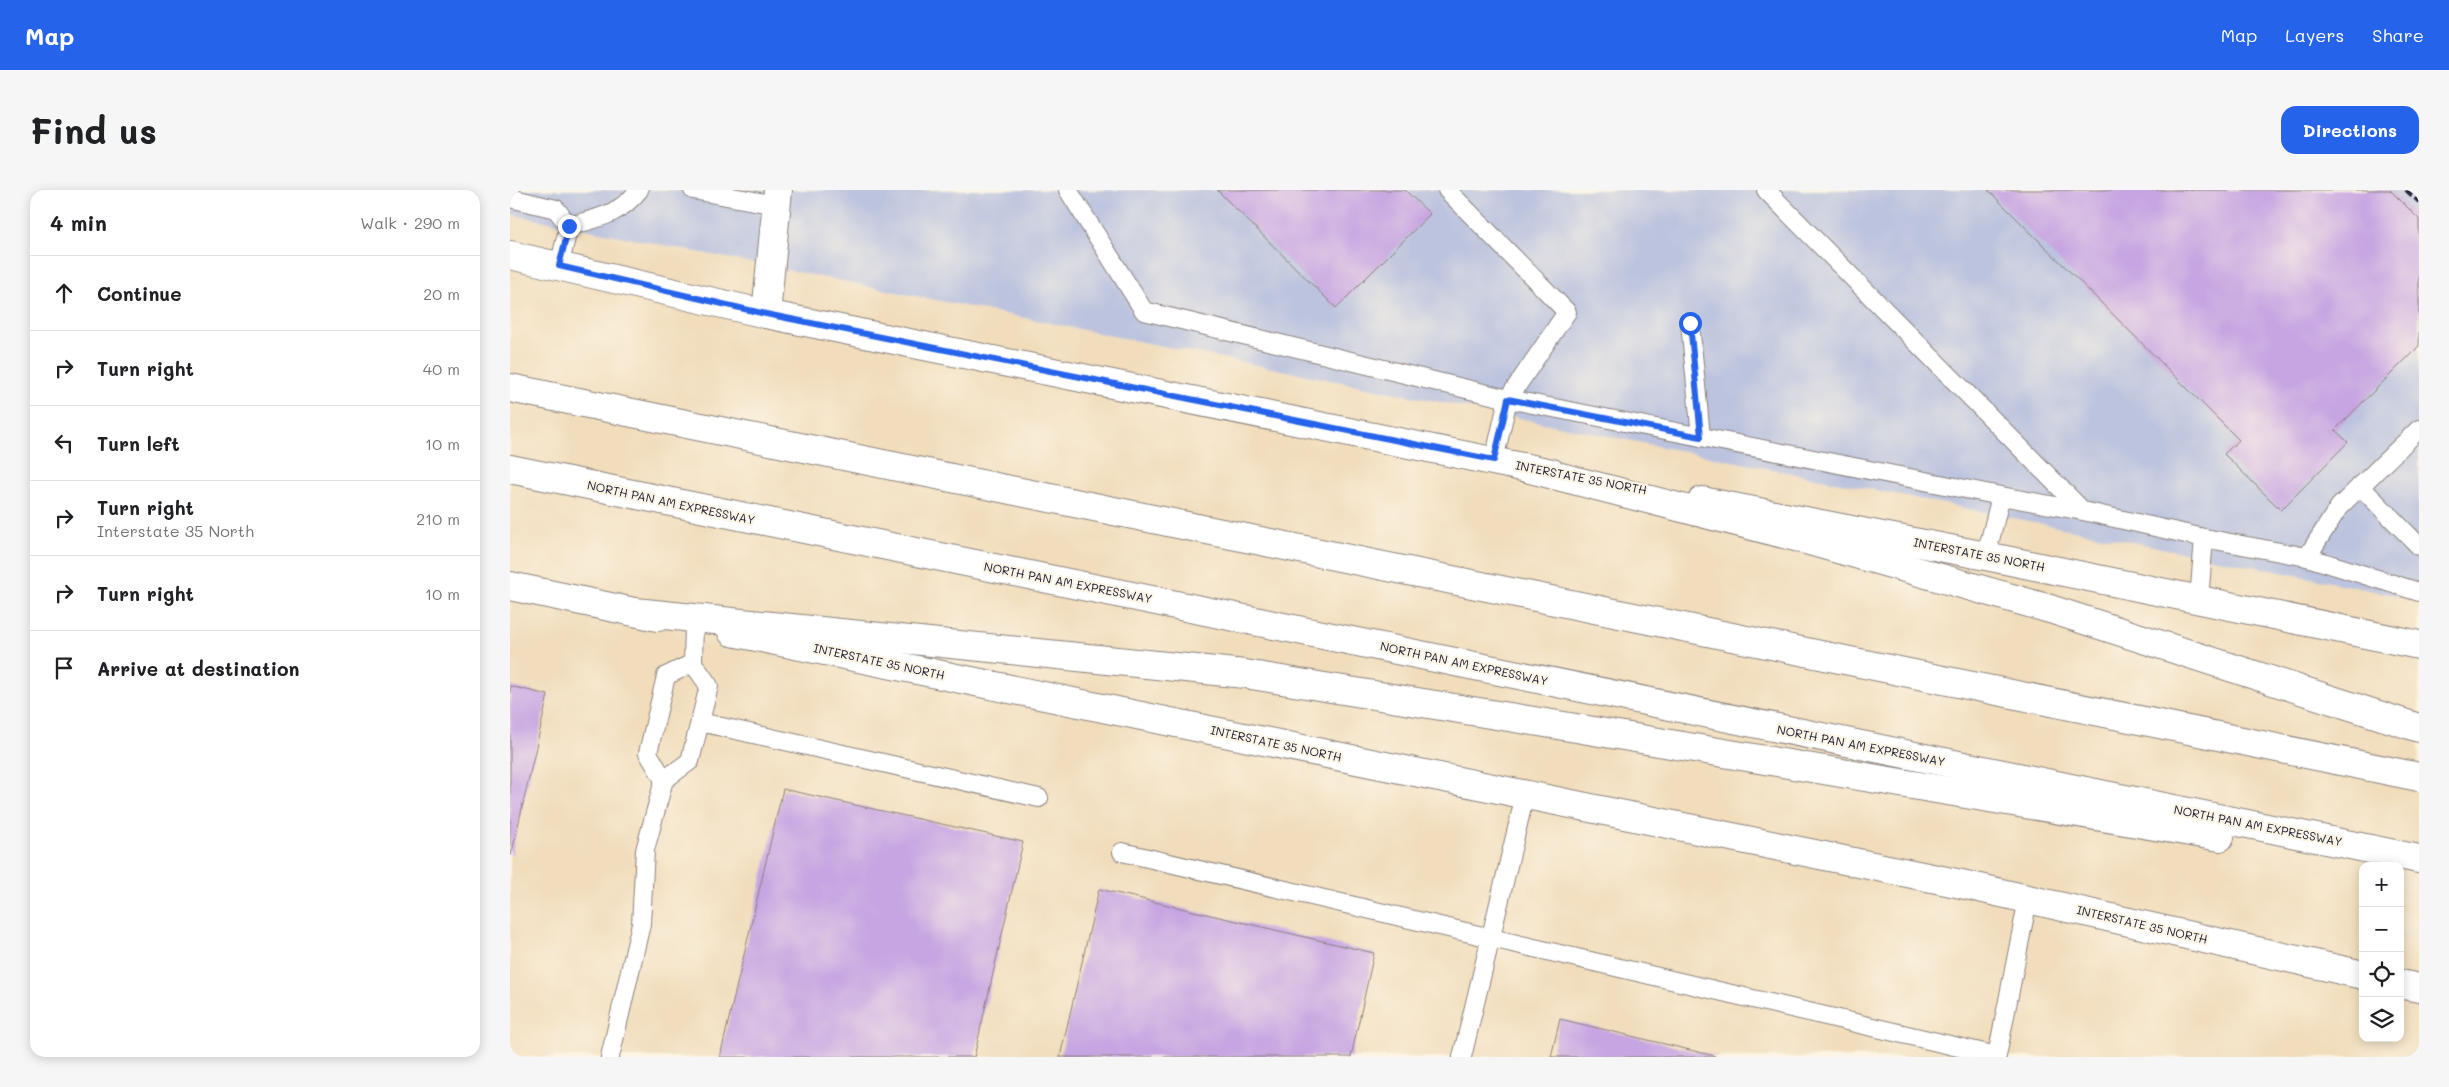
<!DOCTYPE html>
<html lang="en">
<head>
<meta charset="utf-8">
<style>
  :root { --surface:#fff; --page:#f6f6f6; --text:#202124; --muted:#757577; --line:#e0e0e0; --accent:#2563eb }
  body { margin:0; font-family:Mali,sans-serif; background:var(--page); color:var(--text) }
  .controls { position:absolute; right:15px; bottom:15px; display:grid; overflow:hidden; border-radius:10px; box-shadow:0 2px 12px #0003 }
  .controls button { width:45px; height:45px; display:grid; place-items:center; padding:0; border:0; border-bottom:1px solid var(--line); background:var(--surface); color:var(--text); font:25px sans-serif }
  .stop { position:absolute; width:15px; height:15px; margin:-11px; border:4px solid #2563eb; border-radius:50%; background:#fff }
  .stop.end { background:#2563eb; border-color:#fff; box-shadow:0 1px 5px #0008 }
  .list { margin:0; padding:0; list-style:none }
  h2 { display:flex; justify-content:space-between; align-items:center; height:65px; margin:0; padding:0 20px; font-size:21px }
  h2 small { font-size:16px; font-weight:400; color:var(--muted) }
  .list li { display:grid; grid-template-columns:32px 1fr auto; gap:15px; align-items:center; box-sizing:border-box; height:75px; padding:0 20px; border-top:1px solid var(--line) }
  .list b { display:block; font-size:19px; white-space:nowrap }
  .list p { margin:0; font-size:16px; white-space:nowrap; color:var(--muted) }
  .list em { font-size:16px; font-style:normal; color:var(--muted) }
  .icon { flex:none; width:28px; height:28px; fill:none; stroke:currentColor; stroke-width:2; stroke-linecap:round; stroke-linejoin:round }
  .map { position:relative; flex:none; width:1909px; height:867px; overflow:hidden; border-radius:15px }
  header { display:flex; align-items:center; gap:30px; box-sizing:border-box; height:70px; padding:0 25px; background:var(--accent); color:#fff }
  header strong { font-size:24px }
  nav { display:flex; gap:28px; margin-inline-start:auto; font-size:18px }
  .intro { display:flex; align-items:center; justify-content:space-between; box-sizing:border-box; height:120px; padding:0 30px }
  h1 { margin:0; font-size:35px }
  .button { padding:12px 22px; border-radius:15px; background:var(--accent); color:#fff; font-size:18px; font-weight:700 }
  main { display:flex; gap:30px; padding:0 30px }
  aside { flex:1; background:var(--surface); border-radius:15px; box-shadow:0 2px 12px #0003 }
  .map>svg:first-child { display:block }
  .industrial { fill:#bbc3de }
  .building { fill:#c7a5e2 }
  .lines { fill:none; stroke-linecap:round; stroke-linejoin:round }
  .service-casing { stroke:#8a807c; stroke-width:20 }
  .minor-casing { stroke:#8a807c; stroke-width:30 }
  .secondary-casing { stroke:#8a807c; stroke-width:30 }
  .motorway-casing { stroke:#8a807c; stroke-width:30 }
  .service { stroke:#fff; stroke-width:18 }
  .minor { stroke:#fff; stroke-width:28 }
  .secondary { stroke:#fff; stroke-width:28 }
  .motorway { stroke:#fff; stroke-width:28 }
  .rail { stroke:#22223b; stroke-width:4; stroke-dasharray:8 4; stroke-linecap:butt }
  .route { stroke:#2563eb; stroke-width:6 }
  .labels { text-anchor:middle; stroke-width:4.5; stroke-linejoin:round; paint-order:stroke }
  .street-label { font-size:12px; fill:#22223b; stroke:#fcf5e5 }
</style>
</head>
<body>
<header>
<strong>Map</strong>
<nav><a>Map</a><a>Layers</a><a>Share</a></nav>
</header>
<div class="intro"><h1>Find us</h1><a class="button">Directions</a></div>
<main>
<aside>
<h2>4 min<small>Walk · 290 m</small></h2>
<ul class="list">
<li><svg class="icon" aria-label="ahead" viewBox="0 0 24 24"><path d="M12 20V5M6 11l6-6 6 6"/></svg><div><b>Continue</b></div><em>20 m</em></li>
<li><svg class="icon" aria-label="right" viewBox="0 0 24 24"><path d="M7 20v-9h11M14 6l5 5-5 5"/></svg><div><b>Turn right</b></div><em>40 m</em></li>
<li><svg class="icon" aria-label="left" viewBox="0 0 24 24"><path d="M17 20v-9H6M10 6l-5 5 5 5"/></svg><div><b>Turn left</b></div><em>10 m</em></li>
<li><svg class="icon" aria-label="right" viewBox="0 0 24 24"><path d="M7 20v-9h11M14 6l5 5-5 5"/></svg><div><b>Turn right</b><p>Interstate 35 North</p></div><em>210 m</em></li>
<li><svg class="icon" aria-label="right" viewBox="0 0 24 24"><path d="M7 20v-9h11M14 6l5 5-5 5"/></svg><div><b>Turn right</b></div><em>10 m</em></li>
<li><svg class="icon" aria-label="arrive" viewBox="0 0 24 24"><path d="M6 21V4h12l-3 4 3 4H6"/></svg><div><b>Arrive at destination</b></div></li>
</ul>
</aside>
<div class="map">
<svg width="1909" height="867" viewBox="0 0 1909 867">
  <rect width="100%" height="100%" fill="#fcf5e5"/>
  <filter id="ink" filterUnits="userSpaceOnUse"><feTurbulence type="fractalNoise" baseFrequency=".02" numOctaves="2"/><feDisplacementMap in="SourceGraphic" scale="10" xChannelSelector="R" yChannelSelector="G"/><feConvolveMatrix kernelMatrix="1 2 1 2 8 2 1 2 1" color-interpolation-filters="sRGB"/></filter>
  <filter id="wash" filterUnits="userSpaceOnUse"><feTurbulence type="fractalNoise" baseFrequency=".0096" numOctaves="4" result="noise"/><feDisplacementMap in="SourceGraphic" scale="20" xChannelSelector="R" yChannelSelector="G"/><feGaussianBlur stdDeviation="1.12" result="paint"/><feColorMatrix in="noise" values="0 0 0 0 0 0 0 0 0 0 0 0 0 0 0 0 0 1.4 0 .05"/><feComposite in="paint" operator="in"/></filter>
  <g filter="url(#wash)">
    <rect width="100%" height="100%" fill="#f1ddbc"/>
    <!-- industrial -->
    <polygon class="industrial" points="0,0 1909,0 1909,410 0,24"/>
    <g id="blocks">
      <!-- building -->
      <g class="building">
        <polygon points="707,0 895,0 920,24 826,118"/>
        <polygon points="1478,0 1880,0 1909,29 1909,156 1825,240 1838,252 1771,320 1714,264 1729,250"/>
        <polygon points="0,496 38,505 1,666 0,666"/>
        <polygon points="273,599 513,652 464,867 210,867"/>
        <polygon points="589,699 864,763 841,867 550,867"/>
        <polygon points="1050,829 1205,866 1205,867 1041,867"/>
      </g>
    </g>
  </g>
  <g filter="url(#ink)">
    <use href="#blocks" fill-opacity="0" stroke="#8a807c" stroke-width="1"/>
    <g class="lines">
      <!-- service casing -->
      <g class="service-casing">
        <g id="service">
          <polyline points="183,0 266,15"/>
          <polyline points="558,0 634,121 998,209 1491,306"/>
          <polyline points="937,0 1057,122 998,209 984,270"/>
          <polyline points="1256,0 1573,321"/>
          <polyline points="0,8 46,19 59,36 49,76"/>
          <path d="M59 36C89 28 109 25 129 0"/>
          <polyline points="1180,133 1191,247"/>
          <polyline points="1850,296 1909,356"/>
          <polyline points="1694,348 1797,367 1909,402"/>
          <polyline points="1476,366 1491,306 1573,321 1694,348 1689,410"/>
          <polyline points="1797,367 1829,317 1909,239"/>
          <polyline points="190,532 529,608"/>
          <polyline points="154,590 138,563 156,486 183,473"/>
          <polyline points="612,662 1487,866 1518,709"/>
          <polyline points="100,867 131,734 135,660 154,590 180,571 199,496 183,473 184,434"/>
          <polyline points="952,867 1015,605"/>
        </g>
      </g>
      <!-- minor casing -->
      <g class="minor-casing">
        <polyline id="minor" points="256,124 268,0"/>
      </g>
      <!-- secondary casing -->
      <g class="secondary-casing">
        <g id="secondary">
          <polyline points="0,65 256,124 1042,283"/>
          <polyline points="1192,311 1476,366 1909,455"/>
          <polyline points="0,396 148,427"/>
          <polyline points="222,442 1456,695 1853,785"/>
          <polyline points="1890,794 1909,798"/>
        </g>
      </g>
      <!-- motorway casing -->
      <g class="motorway-casing">
        <g id="motorway">
          <polyline points="0,198 1909,587"/>
          <polyline points="0,279 1909,669"/>
          <polyline points="1020,279 1289,348 1540,419 1909,538"/>
          <polyline points="125,422 735,484 1060,537 1710,647"/>
        </g>
      </g>
      <!-- service -->
      <use href="#service" class="service"/>
      <!-- minor -->
      <use href="#minor" class="minor"/>
      <!-- secondary -->
      <use href="#secondary" class="secondary"/>
      <!-- motorway -->
      <use href="#motorway" class="motorway"/>
      <!-- rail -->
      <polyline class="rail" points="1896,0 1909,12"/>
    </g>
  </g>
  <g class="lines" filter="url(#ink)">
    <!-- route -->
    <polyline class="route" points="59,36 49,76 256,124 984,270 998,209 1191,247 1180,133"/>
  </g>
  <g class="labels">
    <!-- street labels -->
    <g class="street-label">
      <text transform="translate(1071 288) rotate(11)" y="4">INTERSTATE 35 NORTH</text>
      <text transform="translate(161 313) rotate(12)" y="4">NORTH PAN AM EXPRESSWAY</text>
      <text transform="translate(1469 365) rotate(11)" y="4">INTERSTATE 35 NORTH</text>
      <text transform="translate(558 393) rotate(11)" y="4">NORTH PAN AM EXPRESSWAY</text>
      <text transform="translate(369 472) rotate(12)" y="4">INTERSTATE 35 NORTH</text>
      <text transform="translate(954 474) rotate(12)" y="4">NORTH PAN AM EXPRESSWAY</text>
      <text transform="translate(766 554) rotate(12)" y="4">INTERSTATE 35 NORTH</text>
      <text transform="translate(1351 556) rotate(11)" y="4">NORTH PAN AM EXPRESSWAY</text>
      <text transform="translate(1748 636) rotate(11)" y="4">NORTH PAN AM EXPRESSWAY</text>
      <text transform="translate(1632 735) rotate(13)" y="4">INTERSTATE 35 NORTH</text>
    </g>
  </g>
</svg>
<div class="controls">
<button>+</button>
<button>−</button>
<button><svg class="icon" aria-label="locate" viewBox="0 0 24 24"><circle cx="12" cy="12" r="6"/><path d="M12 2v4M12 18v4M2 12h4M18 12h4"/></svg></button>
<button><svg class="icon" aria-label="layers" viewBox="0 0 24 24"><path d="M12 4l9 5-9 5-9-5zM3 14l9 5 9-5"/></svg></button>
</div>
<div class="stop" style="left:1180px;top:133px"></div>
<div class="stop end" style="left:59px;top:36px"></div>
</div>
</main>
</body>
</html>
